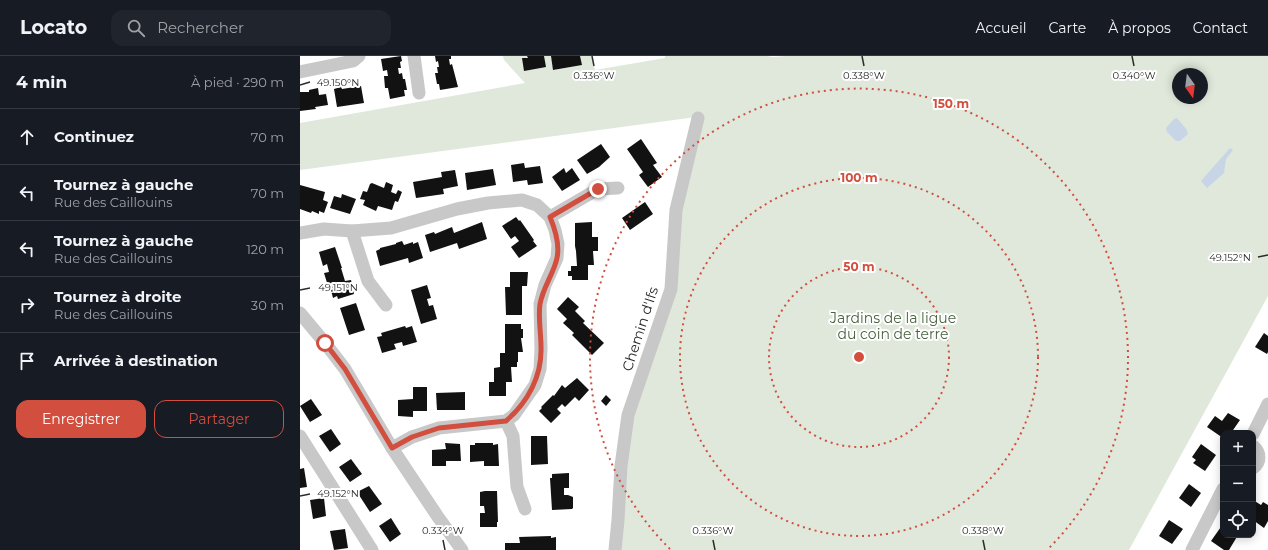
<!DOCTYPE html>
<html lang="fr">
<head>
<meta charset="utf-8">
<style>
  :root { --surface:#171b24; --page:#20242c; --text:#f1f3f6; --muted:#9ea1a6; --line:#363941; --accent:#d24e3e }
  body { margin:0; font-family:Montserrat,sans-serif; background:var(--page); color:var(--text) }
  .controls { position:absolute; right:12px; bottom:12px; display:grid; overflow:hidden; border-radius:8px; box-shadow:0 2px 10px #0003 }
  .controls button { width:36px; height:36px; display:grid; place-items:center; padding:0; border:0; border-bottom:1px solid var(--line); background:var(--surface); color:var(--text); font:20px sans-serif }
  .compass { position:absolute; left:872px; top:12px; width:36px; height:36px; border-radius:50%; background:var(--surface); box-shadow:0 2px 10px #0003; rotate:166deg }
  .stop { position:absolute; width:12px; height:12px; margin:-9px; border:3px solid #d24e3e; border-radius:50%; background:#fff }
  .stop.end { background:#d24e3e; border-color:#fff; box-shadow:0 1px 4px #0008 }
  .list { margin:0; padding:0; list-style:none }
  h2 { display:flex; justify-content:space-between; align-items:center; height:52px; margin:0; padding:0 16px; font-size:17px }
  h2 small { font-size:13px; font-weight:400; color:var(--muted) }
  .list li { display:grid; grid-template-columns:26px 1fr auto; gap:12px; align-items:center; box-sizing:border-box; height:56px; padding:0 16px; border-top:1px solid var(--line) }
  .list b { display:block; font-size:15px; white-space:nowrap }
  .list p { margin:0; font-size:13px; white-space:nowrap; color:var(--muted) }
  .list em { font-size:13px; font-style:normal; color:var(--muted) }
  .actions { display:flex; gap:8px; padding:12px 16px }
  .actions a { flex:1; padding:9px 0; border:1px solid var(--accent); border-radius:12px; text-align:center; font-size:14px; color:var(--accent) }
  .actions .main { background:var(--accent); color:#fff }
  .icon { flex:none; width:22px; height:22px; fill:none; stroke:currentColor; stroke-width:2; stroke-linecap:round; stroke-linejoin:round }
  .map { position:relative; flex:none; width:968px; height:494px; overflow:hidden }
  header { display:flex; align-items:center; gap:24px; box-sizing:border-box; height:56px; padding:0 20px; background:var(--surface); border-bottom:1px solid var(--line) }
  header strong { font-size:19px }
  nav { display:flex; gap:22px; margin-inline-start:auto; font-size:14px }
  .search { width:280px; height:36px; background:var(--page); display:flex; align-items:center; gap:10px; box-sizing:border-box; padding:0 14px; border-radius:12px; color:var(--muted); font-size:15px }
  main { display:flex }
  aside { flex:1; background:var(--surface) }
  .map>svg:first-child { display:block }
  .green { fill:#dfe8da; fill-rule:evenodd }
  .water { fill:#c8d5e6 }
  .building { fill:#121212 }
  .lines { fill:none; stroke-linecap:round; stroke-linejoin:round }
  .minor { stroke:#c8c8c8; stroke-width:13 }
  .route { stroke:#d24e3e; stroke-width:5 }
  .ticks { fill:none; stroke:#2b2b2b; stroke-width:1.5 }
  .ring { fill:none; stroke:#d24e3e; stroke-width:2; stroke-dasharray:2 4 }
  .labels { text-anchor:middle; stroke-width:4; stroke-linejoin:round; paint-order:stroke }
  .park-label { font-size:14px; fill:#48623e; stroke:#fff }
  .street-label { font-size:14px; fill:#2b2b2b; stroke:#fff }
  .ticks-label { font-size:10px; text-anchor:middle; fill:#2b2b2b; stroke:#fff; stroke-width:4; stroke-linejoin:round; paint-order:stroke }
  .centre { fill:#d24e3e; stroke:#fff; stroke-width:2 }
  .ring-label { font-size:12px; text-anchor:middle; font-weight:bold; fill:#d24e3e; stroke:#fff; stroke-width:4; stroke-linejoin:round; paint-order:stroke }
</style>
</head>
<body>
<header>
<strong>Locato</strong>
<div class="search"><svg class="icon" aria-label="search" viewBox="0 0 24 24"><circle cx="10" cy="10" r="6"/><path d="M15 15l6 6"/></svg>Rechercher</div>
<nav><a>Accueil</a><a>Carte</a><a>À propos</a><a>Contact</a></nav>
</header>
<main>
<aside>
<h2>4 min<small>À pied · 290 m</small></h2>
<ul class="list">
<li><svg class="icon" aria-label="ahead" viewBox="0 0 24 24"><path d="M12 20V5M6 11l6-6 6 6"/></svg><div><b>Continuez</b></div><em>70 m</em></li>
<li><svg class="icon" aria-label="left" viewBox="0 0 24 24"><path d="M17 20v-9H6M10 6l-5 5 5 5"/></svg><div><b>Tournez à gauche</b><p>Rue des Caillouins</p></div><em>70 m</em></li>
<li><svg class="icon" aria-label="left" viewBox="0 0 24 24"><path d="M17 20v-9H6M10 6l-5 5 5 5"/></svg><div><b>Tournez à gauche</b><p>Rue des Caillouins</p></div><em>120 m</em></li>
<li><svg class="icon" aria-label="right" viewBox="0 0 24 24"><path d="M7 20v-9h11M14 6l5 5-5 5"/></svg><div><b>Tournez à droite</b><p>Rue des Caillouins</p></div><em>30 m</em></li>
<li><svg class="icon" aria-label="arrive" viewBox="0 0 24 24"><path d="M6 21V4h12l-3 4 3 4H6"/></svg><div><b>Arrivée à destination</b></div></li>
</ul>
<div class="actions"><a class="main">Enregistrer</a><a>Partager</a></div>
</aside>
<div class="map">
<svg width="968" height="494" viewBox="0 0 968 494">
  <rect width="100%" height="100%" fill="#fff"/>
  <!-- green -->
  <path class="green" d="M203 0H251L254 14 281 9 280 0H292L295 14 365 2V0H466L473 1 487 0H968V240L829 494H312L318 408 368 240 396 61 0 114V67L225 27 204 4ZM878 18H902V42H878Z"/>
  <!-- water -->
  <g class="water">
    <polygon points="877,62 887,74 888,78 880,85 876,85 867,76 866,72 874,63"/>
    <polygon points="930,92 933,94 926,103 924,117 907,132 901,125"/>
  </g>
  <!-- building -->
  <g class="building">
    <polygon points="101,0 102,5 100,6 101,12 98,12 99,18 102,17 103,23 105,23 107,34 104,34 105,40 90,43 88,32 85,32 84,20 88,20 87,14 83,15 81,3"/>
    <polygon points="135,0 151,0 151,3 149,3 150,9 152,8 158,31 140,34 139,28 137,28 135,17 138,17 137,11 139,11 138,5 136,6"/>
    <polygon points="227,0 244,0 246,11 224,15 222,2 228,2"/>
    <polygon points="251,0 280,0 282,9 253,14"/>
    <polygon points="61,30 64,47 37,51 34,33 41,31 42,33"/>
    <polygon points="18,32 19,39 26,38 28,49 15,51 16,53 0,55 0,36 9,36 9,34"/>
    <polygon points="341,83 357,107 353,109 362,121 348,131 339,119 343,116 327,93"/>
    <polygon points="301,88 310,101 299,111 287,118 277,104"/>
    <polygon points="224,107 225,112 240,110 243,127 228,129 227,124 213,126 211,109"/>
    <polygon points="264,112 266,117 272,112 280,124 262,135 252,121"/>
    <polygon points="193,113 196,129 167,134 165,117"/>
    <polygon points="155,114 158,130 143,133 144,138 116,142 113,126 142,121 141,116"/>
    <polygon points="86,126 93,129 91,136 96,138 98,134 102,136 98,146 95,145 92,154 78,150 76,155 63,149 65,144 60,143 63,135 67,136 70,128 72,127 84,132"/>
    <polygon points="0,129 25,136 23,144 28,146 24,157 19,155 19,158 12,155 11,157 0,153"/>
    <polygon points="42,138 56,143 50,158 30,152 34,140 41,142"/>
    <polygon points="345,146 353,158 330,174 322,162"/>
    <polygon points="216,161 219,165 220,164 234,184 233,185 237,190 219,202 211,191 219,185 215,180 211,183 202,170"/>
    <polygon points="182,166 187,183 159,193 157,187 130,196 125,179 134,176 135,178 152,171 154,177"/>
    <polygon points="292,166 292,181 298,181 298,195 293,195 294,209 288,209 288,224 272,224 272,220 268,220 268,215 271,215 271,210 277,210 276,195 275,190 275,167"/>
    <polygon points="102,185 104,189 113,186 113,188 118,186 123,202 109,207 108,202 80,210 76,195 80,193 80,192 96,188 96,187"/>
    <polygon points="35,191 42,212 41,212 45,225 51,224 54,238 38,243 37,240 33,242 30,230 28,230 24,217 29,216 27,208 23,210 19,196"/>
    <polygon points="210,216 228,216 227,230 222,230 222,259 206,259 205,231 210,231"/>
    <polygon points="127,229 131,242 127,243 129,250 133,249 137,263 121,268 111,234"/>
    <polygon points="268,241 279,251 275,255 285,265 283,267 304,287 292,299 272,279 274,277 263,267 267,263 257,253"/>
    <polygon points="56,247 65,274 49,279 40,252"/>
    <polygon points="205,268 221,268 221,273 223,273 223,282 221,282 223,296 218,296 218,306 217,306 217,311 211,311 212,326 206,326 206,340 189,340 189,326 194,326 194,312 200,311 200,297 205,297"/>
    <polygon points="105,270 106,272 112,270 117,286 103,290 102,286 94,288 96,293 82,297 77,281 82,280 81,277"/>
    <polygon points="964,277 968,280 968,296 967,298 955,291"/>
    <polygon points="277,322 289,334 279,345 275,341 265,351 262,348 257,353 261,357 251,367 239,355 242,352 241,351 253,339 254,340 262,329 265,332"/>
    <polygon points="113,331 127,331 127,355 113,355 113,361 98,360 98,344 113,343"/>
    <polygon points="165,336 165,354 137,354 136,337"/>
    <polygon points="306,339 311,344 306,350 301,345"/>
    <polygon points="11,343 22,359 10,366 0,350"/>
    <polygon points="928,357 940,364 931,377 923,377 923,382 907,371 915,360 922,365"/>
    <polygon points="31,373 41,388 30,396 19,380"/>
    <polygon points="231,380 247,380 248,408 231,409"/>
    <polygon points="145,387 160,388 161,405 146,405 146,410 132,410 132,394 146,393"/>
    <polygon points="175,387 193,387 193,389 198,388 199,410 184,410 184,405 170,406 170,389 175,389"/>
    <polygon points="901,388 916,399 905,415 893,407 896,404 892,401"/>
    <polygon points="51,403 62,418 50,426 39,411"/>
    <polygon points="4,412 7,431 0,432 0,413"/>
    <polygon points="269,417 269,432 264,432 264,439 268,439 273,441 273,452 272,453 252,454 250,422 252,422 252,418"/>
    <polygon points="889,428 901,437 891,451 879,442"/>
    <polygon points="69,430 82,448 70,456 57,436"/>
    <polygon points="185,435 197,435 198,466 197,466 197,471 180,471 180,457 185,457 184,450 180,450 180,436"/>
    <polygon points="24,442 26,460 13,463 10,444"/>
    <polygon points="953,444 961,449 963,446 968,449 968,465 964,472 953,464"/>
    <polygon points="91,462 101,478 90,486 79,470"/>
    <polygon points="869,464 883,473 872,488 859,480"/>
    <polygon points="923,468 923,479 938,479 929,494 924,494 911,485"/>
    <polygon points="45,473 48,492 34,494 30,475"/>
    <polygon points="251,480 251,482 256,481 256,494 205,494 205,487 220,487 219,481"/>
  </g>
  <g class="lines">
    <!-- minor -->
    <g class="minor">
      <polyline points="114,0 119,37"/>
      <polyline points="0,16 53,5 59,0"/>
      <polyline points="250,161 298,133 318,132"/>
      <polyline points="52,175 68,225 86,249"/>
      <polyline points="0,177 24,173 52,175 91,172 157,153 188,147 222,144 237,149 250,161 255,174 258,188 257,202 245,229 240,248 241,293 240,313 235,329 214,359 206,365 139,372 112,381 92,392"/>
      <polyline points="0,257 25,287 45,313 92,392 138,461 162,494"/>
      <polyline points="206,365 213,380 217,431 225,453"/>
      <polyline points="953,378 968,348"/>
      <polyline points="0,380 72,494"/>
      <path d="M953 390C961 397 961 406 953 412"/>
      <polyline points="315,494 318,464 321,410 328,359 371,233 376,154 398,62"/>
      <polyline points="892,494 923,433"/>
    </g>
  </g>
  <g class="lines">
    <!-- route -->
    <path class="route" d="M25 287 45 313 92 392 112 381 139 372 206 365C228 346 242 320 241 291 241 277 238 262 240 248 243 231 254 217 257 202 260 188 255 173 250 161L298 133"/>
  </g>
  <!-- ticks -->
  <path class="ticks" d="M292 0 294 10M562 0 564 10M832 0 834 10M0 29 10 26M958 201 968 199M0 234 10 232M0 440 10 438M143 484 145 494M413 484 415 494M683 484 685 494"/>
  <!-- distance rings -->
  <g class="ring">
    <circle cx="559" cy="301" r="90"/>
    <circle cx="559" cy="301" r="179"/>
    <path d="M370 493A269 269 0 1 1 748 493"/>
  </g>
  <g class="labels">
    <!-- park labels -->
    <g class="park-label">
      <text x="593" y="267">Jardins de la ligue<tspan x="593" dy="16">du coin de terre</tspan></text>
    </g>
    <!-- street labels -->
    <g class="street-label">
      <text transform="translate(340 273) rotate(-72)" y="5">Chemin d'Ifs</text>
    </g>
  </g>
  <g class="ticks-label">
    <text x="294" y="23">0.336°W</text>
    <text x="834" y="23">0.340°W</text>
    <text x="564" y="23">0.338°W</text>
    <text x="38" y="30">49.150°N</text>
    <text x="930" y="205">49.152°N</text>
    <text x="38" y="235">49.151°N</text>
    <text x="38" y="441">49.152°N</text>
    <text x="143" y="478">0.334°W</text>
    <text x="413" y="478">0.336°W</text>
    <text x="683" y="478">0.338°W</text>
  </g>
  <circle cx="559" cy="301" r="6" class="centre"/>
  <g class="ring-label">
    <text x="651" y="52">150 m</text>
    <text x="559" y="126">100 m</text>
    <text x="559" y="215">50 m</text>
  </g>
</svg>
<div class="controls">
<button>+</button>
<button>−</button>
<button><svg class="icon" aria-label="locate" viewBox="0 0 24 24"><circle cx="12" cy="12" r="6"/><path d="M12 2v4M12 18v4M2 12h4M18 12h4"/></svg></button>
</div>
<svg class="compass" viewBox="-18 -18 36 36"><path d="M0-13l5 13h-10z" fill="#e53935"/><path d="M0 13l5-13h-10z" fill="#9ea1a6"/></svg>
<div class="stop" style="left:25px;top:287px"></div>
<div class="stop end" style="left:298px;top:133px"></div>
</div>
</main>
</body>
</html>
